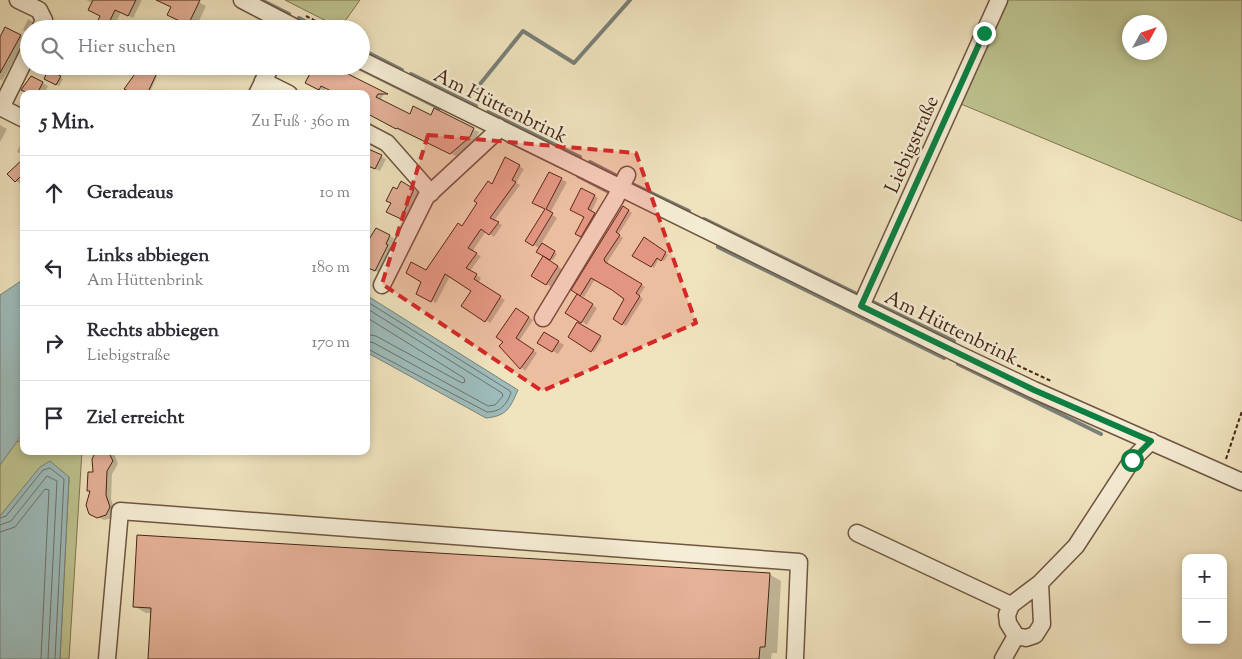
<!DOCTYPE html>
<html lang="de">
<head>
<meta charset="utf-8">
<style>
  :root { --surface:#fff; --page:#f7f7f7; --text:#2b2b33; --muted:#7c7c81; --line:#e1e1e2 }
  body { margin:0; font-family:"Sorts Mill Goudy",serif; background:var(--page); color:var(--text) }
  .controls { position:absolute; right:15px; bottom:15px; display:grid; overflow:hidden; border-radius:10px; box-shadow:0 2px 8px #0003 }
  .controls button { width:45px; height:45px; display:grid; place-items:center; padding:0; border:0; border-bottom:1px solid var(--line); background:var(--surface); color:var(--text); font:25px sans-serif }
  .compass { position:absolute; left:1122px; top:15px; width:45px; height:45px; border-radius:50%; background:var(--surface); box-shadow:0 2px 8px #0003; rotate:50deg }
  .stop { position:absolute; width:15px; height:15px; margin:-11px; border:4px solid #0b8043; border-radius:50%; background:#fff }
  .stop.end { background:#0b8043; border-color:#fff; box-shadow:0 1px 5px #0008 }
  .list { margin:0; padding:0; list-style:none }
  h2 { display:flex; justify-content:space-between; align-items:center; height:65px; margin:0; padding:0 20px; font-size:21px }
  h2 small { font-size:16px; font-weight:400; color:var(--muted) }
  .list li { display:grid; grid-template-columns:32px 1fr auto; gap:15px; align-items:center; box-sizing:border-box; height:75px; padding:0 20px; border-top:1px solid var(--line) }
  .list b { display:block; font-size:19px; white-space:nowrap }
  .list p { margin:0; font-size:16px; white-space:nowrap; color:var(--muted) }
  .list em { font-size:16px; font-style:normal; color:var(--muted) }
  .icon { flex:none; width:28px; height:28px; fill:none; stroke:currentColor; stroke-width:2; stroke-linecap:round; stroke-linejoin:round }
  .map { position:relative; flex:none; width:1242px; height:659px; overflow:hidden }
  .search { position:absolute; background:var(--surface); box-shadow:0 2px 8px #0003; left:20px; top:20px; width:350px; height:55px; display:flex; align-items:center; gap:12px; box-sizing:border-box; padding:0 18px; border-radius:28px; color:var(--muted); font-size:19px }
  .panel { position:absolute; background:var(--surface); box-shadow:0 2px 8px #0003; left:20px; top:90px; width:350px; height:365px; border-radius:10px }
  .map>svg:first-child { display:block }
  .green { fill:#bdc38f; stroke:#807453; fill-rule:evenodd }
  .water { fill:#9dbcbb; stroke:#798079 }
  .shadow { fill:#0003 }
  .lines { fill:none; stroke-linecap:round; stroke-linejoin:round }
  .shore { stroke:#707069; stroke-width:1 }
  .stream { stroke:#798079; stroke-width:4 }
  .building { fill:#e5b198; stroke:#442517 }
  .minor-casing { stroke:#6f5541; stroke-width:19 }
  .path { stroke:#442517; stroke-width:2; stroke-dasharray:4 2.5; stroke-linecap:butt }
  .minor { stroke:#f5edd5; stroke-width:16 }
  .route { stroke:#0b8043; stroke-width:6 }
  .marked { fill:#d62828; fill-opacity:0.2; stroke:#d62828; stroke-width:4; stroke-dasharray:10 6; stroke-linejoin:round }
  .labels { text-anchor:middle; stroke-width:5; stroke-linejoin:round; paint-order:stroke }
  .street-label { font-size:20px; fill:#442517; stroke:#f5edd5 }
</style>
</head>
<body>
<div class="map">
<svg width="1242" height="659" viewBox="0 0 1242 659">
  <rect width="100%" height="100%" fill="#f0e4bf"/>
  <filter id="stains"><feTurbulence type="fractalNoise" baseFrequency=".004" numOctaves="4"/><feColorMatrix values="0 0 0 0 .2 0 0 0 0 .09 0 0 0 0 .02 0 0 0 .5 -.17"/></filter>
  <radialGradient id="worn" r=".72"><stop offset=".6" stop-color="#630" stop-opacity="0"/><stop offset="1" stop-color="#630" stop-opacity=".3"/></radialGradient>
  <!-- green -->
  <g class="green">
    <polygon points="285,0 360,0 340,28"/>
    <path d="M1007 0H1242V221L961 104ZM1130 22H1160V52H1130Z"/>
    <polygon points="24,440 24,451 82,451 69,659 60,659 69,477 0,516 0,465 15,442"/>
  </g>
  <!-- water -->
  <g class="water">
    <polygon points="24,279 24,432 0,465 0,295"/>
    <path d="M366 295 518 390C510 408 507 416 486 418L366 352Z"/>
    <polygon points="50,461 69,477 60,659 0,659 0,516 40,467"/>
  </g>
  <!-- shadow -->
  <g class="shadow">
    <polygon points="86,0 142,0 133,18 121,12 114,26 105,22 93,3"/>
    <polygon points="167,0 194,0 206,6 195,29 180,29 183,22"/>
    <polygon points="28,19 35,23 33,29 29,29 29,33 23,30"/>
    <polygon points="72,25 80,29 70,29"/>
    <polygon points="21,36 26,39 2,81 0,79 0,39"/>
    <polygon points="315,66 343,66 341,72 384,94 380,101 410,115 431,117 434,110 479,132 475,140 456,156 390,126 366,94 326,87 324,91 312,85"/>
    <polygon points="140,68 157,77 149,94 134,94"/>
    <polygon points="49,72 63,79 59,86 45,78"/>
    <polygon points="43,83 48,86 44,94 31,94"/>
    <polygon points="0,125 7,129 0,142"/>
    <polygon points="24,137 24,155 17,152"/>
    <polygon points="366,149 386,159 380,171 366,165"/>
    <polygon points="24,160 24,180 20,183 16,181"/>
    <polygon points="519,166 524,169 516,183 520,185 494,221 502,225 494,237 486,231 472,252 481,256 470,271 481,278 478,283 505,300 490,323 463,306 472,290 450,276 436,303 417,293 426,271 462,227 492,184"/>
    <polygon points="550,174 567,182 550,213 557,218 541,244 557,254 553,260 538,252 540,249 527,240 546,209 534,203"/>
    <polygon points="401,182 419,193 406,221 388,212"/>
    <polygon points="582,190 598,198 591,212 598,216 585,238 577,234 585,217"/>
    <polygon points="623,207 632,213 618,235 623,238 608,261 608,266 645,287 639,296 643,299 626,326 615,319 626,299 595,279 584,297 573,290"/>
    <polygon points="389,236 394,238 390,247 392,249 380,273 366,266 366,241"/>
    <polygon points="645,239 668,255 664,261 659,258 654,268 634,255"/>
    <polygon points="543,258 562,269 551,287 532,275"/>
    <polygon points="578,296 597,308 587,325 567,312"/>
    <polygon points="516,309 533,320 519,341 537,353 525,371 501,346 505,342"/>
    <polygon points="577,324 602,339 594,352 570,337"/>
    <polygon points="545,334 564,345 558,354 539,343"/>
    <polygon points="98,451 113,451 118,464 112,474 111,499 115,511 112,518 104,520 90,513 92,492 88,490"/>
    <polygon points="769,574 781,581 777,653 772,653 771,659 149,659 152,613 146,613 134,606"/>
  </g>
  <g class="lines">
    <!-- shore -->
    <g class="shore">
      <path d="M366 301 510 391 511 393C506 405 501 412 487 412L366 348"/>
      <polyline points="366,308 502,393 503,396 495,405 488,406 374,343 366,341"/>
      <polyline points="366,317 464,378 465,382 462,383 376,336 366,334"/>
      <polyline points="0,518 6,516 43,470 50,468 64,479 55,659"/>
      <polyline points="0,525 11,521 47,476 57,481 48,659"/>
      <polyline points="0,532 15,527 45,489 49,490 41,659"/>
    </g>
    <!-- stream -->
    <g class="stream">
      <polyline points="261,0 289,14"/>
      <polyline points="299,18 320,29"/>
      <polyline points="361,49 402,70"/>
      <polyline points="355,66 439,108"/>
      <polyline points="411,74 476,106"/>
      <polyline points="472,94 523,31 574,63 630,0"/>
      <polyline points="488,112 580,157"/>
      <polyline points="506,140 563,168"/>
      <polyline points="590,162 621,178"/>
      <polyline points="578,176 609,192"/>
      <polyline points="628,182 689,211"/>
      <polyline points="704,219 855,293"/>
      <polyline points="718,247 944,358"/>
      <polyline points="873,302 954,341"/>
      <polyline points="958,364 1101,434"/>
    </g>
  </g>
  <!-- building -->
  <g class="building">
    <polygon points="93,0 136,0 128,16 115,10 106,29 94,29 100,16 88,10"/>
    <polygon points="156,0 200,0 188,25 167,15 171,7"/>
    <polygon points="5,27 21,35 0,73 0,37"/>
    <polygon points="314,66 332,66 388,94 378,94 376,97 410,114 413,106 431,115 434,108 474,128 470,137 450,154 397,128 396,129 368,114 366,117 366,94 337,94 321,86 319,90 305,83"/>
    <polygon points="140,67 156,75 147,94 135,94 124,89"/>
    <polygon points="48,70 61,76 56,85 44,79"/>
    <polygon points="31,76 43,82 37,94 30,94 21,90"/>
    <polygon points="366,148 382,155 375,169 366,165"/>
    <polygon points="505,157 520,165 512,180 516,182 490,218 499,222 489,235 481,229 468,248 477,253 466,268 477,274 474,279 501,296 485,322 461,306 471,291 445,274 431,302 416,294 421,282 406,273 411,262 426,270 458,223 462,226 477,203 474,201 488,181 492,184"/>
    <polygon points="24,158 24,173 15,182 7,174"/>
    <polygon points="549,172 562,178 546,209 553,213 533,246 525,241 545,209 532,203"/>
    <polygon points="401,181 414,189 401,219 386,212 391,203 386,201 393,187 397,189"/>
    <polygon points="581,188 595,195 588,209 595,213 581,237 575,234 584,217 570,210"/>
    <polygon points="623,206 629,210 616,232 620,235 604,259 605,262 642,284 636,293 640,296 622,325 613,319 624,299 612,290 591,278 580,296 571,290"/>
    <polygon points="376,228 390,235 386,244 388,245 375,271 366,267 366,244"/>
    <polygon points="644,237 666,252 661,261 657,258 651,267 632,256"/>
    <polygon points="542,243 555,251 550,260 536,252"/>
    <polygon points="543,256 558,266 546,285 531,276"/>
    <polygon points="577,294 593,304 581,323 565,313"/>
    <polygon points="516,308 529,317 516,338 534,350 520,369 499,346 503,342 496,337"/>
    <polygon points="577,322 601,336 591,352 568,337"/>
    <polygon points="544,332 559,341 552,352 537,343"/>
    <polygon points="96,451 108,451 113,461 107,471 106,495 110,507 106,515 97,518 89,514 86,505 90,491 87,491 88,472 93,472 92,459"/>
    <polygon points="137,535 770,573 765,647 760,647 759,659 148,659 151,608 133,607"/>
  </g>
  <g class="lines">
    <!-- minor casing -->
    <g class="minor-casing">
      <g id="minor">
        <polyline points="18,0 39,10 44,20 40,29"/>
        <polyline points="242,0 298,29"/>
        <polyline points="361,60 958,354 1034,390 1242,482"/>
        <polyline points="263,81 289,94"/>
        <polyline points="257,94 271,66"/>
        <polyline points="0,107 24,119"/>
        <polyline points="1,108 29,51"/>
        <polyline points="366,132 387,143 431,193"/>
        <polyline points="382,285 426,197 495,133 498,127"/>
        <polyline points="861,306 999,0"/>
        <polyline points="543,318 615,199 627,175"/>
        <polyline points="857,533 1011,605"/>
        <polyline points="1040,583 1042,624 1035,635 1026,638 1016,636 1008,623 1007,615 1011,605 1040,583 1076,546 1132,460 1151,441"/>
        <polyline points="107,659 120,511 799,562 795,659"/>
        <polyline points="1003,659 1016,636"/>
      </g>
    </g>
    <!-- path -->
    <g class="path">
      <polyline points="306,16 331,29"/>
      <polyline points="361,44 366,46"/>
      <polyline points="976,346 1051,381"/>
      <polyline points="1226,459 1242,411"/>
    </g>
    <!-- minor -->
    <use href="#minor" class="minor"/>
  </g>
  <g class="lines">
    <!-- route -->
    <polyline class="route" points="984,33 861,306 1034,390 1151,441 1132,460"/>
  </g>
  <!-- marked area -->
  <path class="marked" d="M428 135 636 153 696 323 542 391 382 284Z"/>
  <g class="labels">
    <!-- street labels -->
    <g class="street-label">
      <text transform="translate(501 105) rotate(26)" y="7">Am Hüttenbrink</text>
      <text transform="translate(911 144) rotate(-66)" y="7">Liebigstraße</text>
      <text transform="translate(952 327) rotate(26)" y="7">Am Hüttenbrink</text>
    </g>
  </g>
  <rect width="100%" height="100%" filter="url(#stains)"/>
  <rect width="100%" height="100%" fill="url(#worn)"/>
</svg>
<div class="controls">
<button>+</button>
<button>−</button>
</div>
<svg class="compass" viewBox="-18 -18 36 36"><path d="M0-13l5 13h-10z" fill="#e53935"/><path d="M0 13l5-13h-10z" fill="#7c7c81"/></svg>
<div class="stop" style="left:1132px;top:460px"></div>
<div class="stop end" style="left:984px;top:33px"></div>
<div class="search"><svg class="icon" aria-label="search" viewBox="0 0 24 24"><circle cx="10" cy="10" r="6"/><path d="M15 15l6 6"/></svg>Hier suchen</div>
<section class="panel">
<h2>5 Min.<small>Zu Fuß · 360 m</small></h2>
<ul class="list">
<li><svg class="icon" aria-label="ahead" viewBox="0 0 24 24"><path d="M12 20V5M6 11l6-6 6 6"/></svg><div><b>Geradeaus</b></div><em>10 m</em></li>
<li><svg class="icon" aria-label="left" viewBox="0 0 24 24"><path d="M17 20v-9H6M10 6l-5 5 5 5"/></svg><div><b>Links abbiegen</b><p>Am Hüttenbrink</p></div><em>180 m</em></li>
<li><svg class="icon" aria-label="right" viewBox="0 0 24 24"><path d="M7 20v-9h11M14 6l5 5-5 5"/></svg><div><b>Rechts abbiegen</b><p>Liebigstraße</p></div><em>170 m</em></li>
<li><svg class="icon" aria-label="arrive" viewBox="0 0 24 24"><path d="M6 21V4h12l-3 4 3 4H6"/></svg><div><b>Ziel erreicht</b></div></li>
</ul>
</section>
</div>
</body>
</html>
